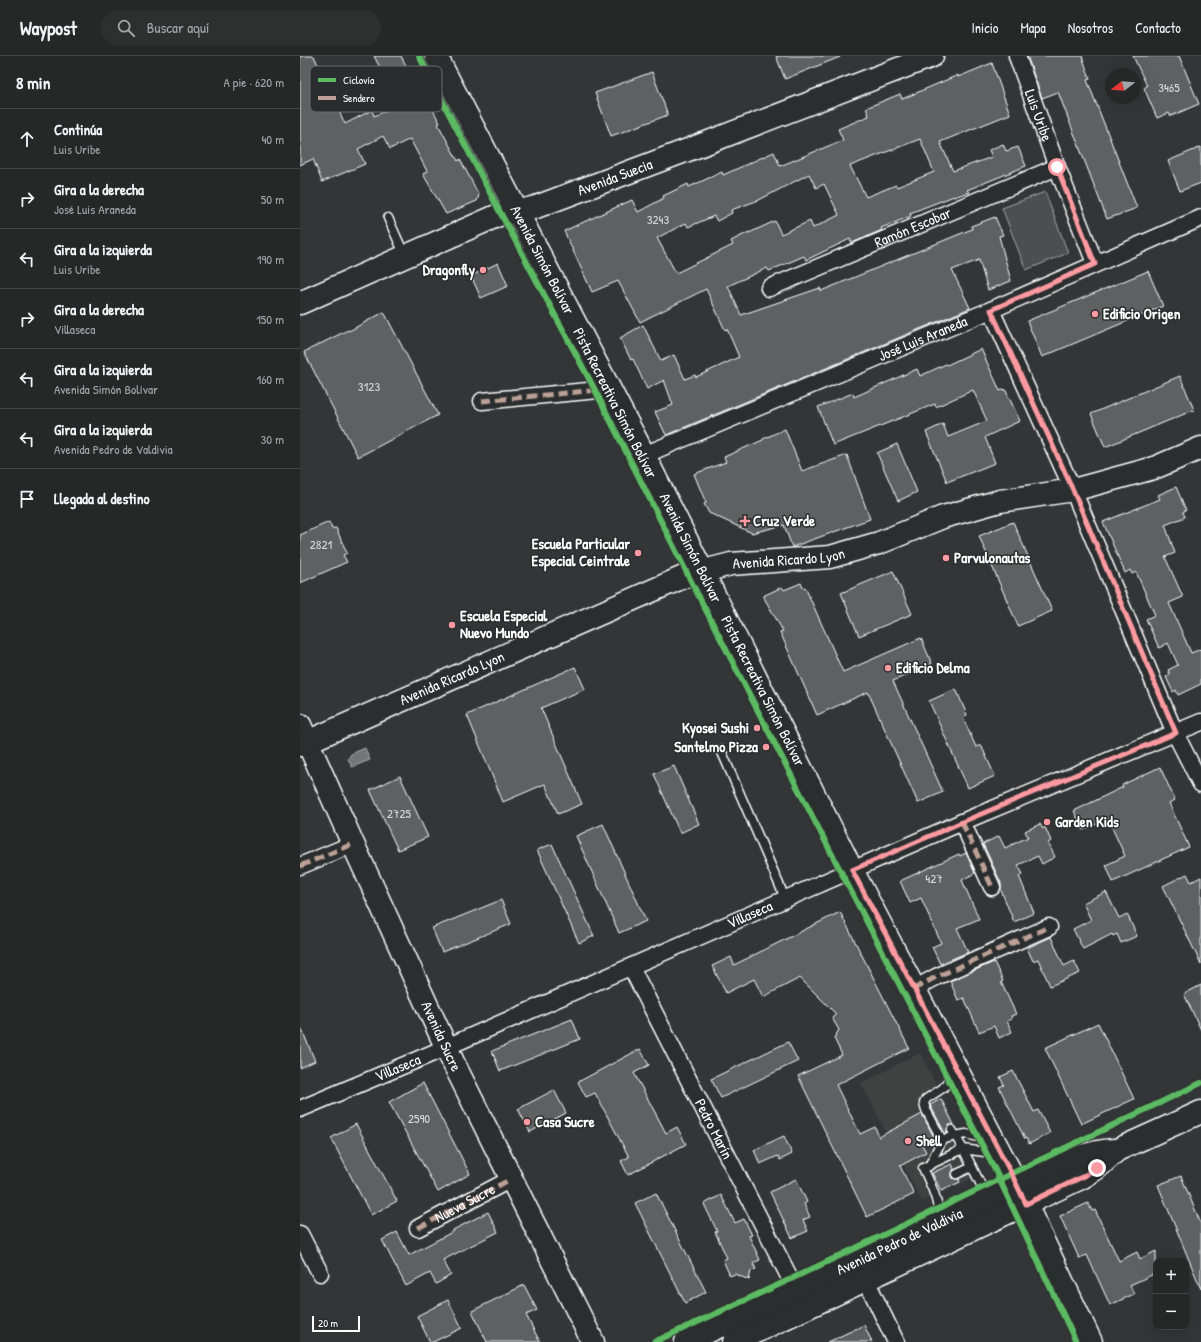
<!DOCTYPE html>
<html lang="es">
<head>
<meta charset="utf-8">
<style>
  :root { --surface:#262828; --page:#2e3030; --text:#f1f3f6; --muted:#a4a6a8; --line:#424445 }
  body { margin:0; font-family:"Patrick Hand",sans-serif; background:var(--page); color:var(--text) }
  .controls { position:absolute; right:12px; bottom:12px; display:grid; overflow:hidden; border-radius:8px; box-shadow:0 4px 16px #0002 }
  .controls button { width:36px; height:36px; display:grid; place-items:center; padding:0; border:0; border-bottom:1px solid var(--line); background:var(--surface); color:var(--text); font:20px sans-serif }
  .compass { position:absolute; left:805px; top:12px; width:36px; height:36px; border-radius:50%; background:var(--surface); box-shadow:0 4px 16px #0002; rotate:253deg }
  .scale { position:absolute; left:12px; bottom:10px; width:48px; box-sizing:border-box; padding-left:4px; border:2px solid #fff; border-top:0; font-size:11px; line-height:14px; white-space:nowrap; color:#fff; -webkit-text-stroke:3px #2a2d2e; paint-order:stroke }
  .stop { position:absolute; width:12px; height:12px; margin:-9px; border:3px solid #ff9aa2; border-radius:50%; background:#fff }
  .stop.end { background:#ff9aa2; border-color:#fff; box-shadow:0 1px 4px #0008 }
  .list { margin:0; padding:0; list-style:none }
  h2 { display:flex; justify-content:space-between; align-items:center; height:52px; margin:0; padding:0 16px; font-size:17px }
  h2 small { font-size:13px; font-weight:400; color:var(--muted) }
  .list li { display:grid; grid-template-columns:26px 1fr auto; gap:12px; align-items:center; box-sizing:border-box; height:60px; padding:0 16px; border-top:1px solid var(--line) }
  .list b { display:block; font-size:15px; white-space:nowrap }
  .list p { margin:0; font-size:13px; white-space:nowrap; color:var(--muted) }
  .list em { font-size:13px; font-style:normal; color:var(--muted) }
  .icon { flex:none; width:22px; height:22px; fill:none; stroke:currentColor; stroke-width:2; stroke-linecap:round; stroke-linejoin:round }
  .map { position:relative; flex:none; width:901px; height:1286px; overflow:hidden }
  header { display:flex; align-items:center; gap:24px; box-sizing:border-box; height:56px; padding:0 20px; background:var(--surface); border-bottom:1px solid var(--line) }
  header strong { font-size:19px }
  nav { display:flex; gap:22px; margin-inline-start:auto; font-size:14px }
  .search { width:280px; height:36px; background:var(--page); display:flex; align-items:center; gap:10px; box-sizing:border-box; padding:0 14px; border-radius:22px; color:var(--muted); font-size:15px }
  main { display:flex }
  aside { flex:1; background:var(--surface) }
  .map>svg:first-child { display:block }
  .built { fill:#404243 }
  .green { fill:#4c4f50; stroke:#a6a7a8 }
  .water { fill:#737576; stroke:#abacad }
  .building { fill:#5f6162; stroke:#fff; fill-rule:evenodd }
  .lines { fill:none; stroke-linecap:round; stroke-linejoin:round }
  .lane-casing { stroke:#fff; stroke-width:11 }
  .street-casing { stroke:#fff; stroke-width:19 }
  .secondary-casing { stroke:#fff; stroke-width:25 }
  .lane { stroke:#2a2d2e; stroke-width:8 }
  .street { stroke:#2a2d2e; stroke-width:16 }
  .secondary { stroke:#2a2d2e; stroke-width:22 }
  .quiet { stroke:#bda197; stroke-width:5; stroke-dasharray:10 5; stroke-linecap:butt }
  .cycleway-casing { stroke:#2a2d2e; stroke-width:8 }
  .cycleway { stroke:#5cba63; stroke-width:6 }
  .route { stroke:#ff9aa2; stroke-width:5 }
  .poi-dot { fill:#ff9aa2; stroke:#2a2d2e; stroke-width:1.5 }
  .labels { text-anchor:middle; stroke-width:3; stroke-linejoin:round; paint-order:stroke }
  .number-label { font-size:13px; fill:#d7d8d8 }
  .street-label { font-size:15px; fill:#fff; stroke:#2a2d2e }
  .poi-label { font-size:15px; font-weight:bold; fill:#fff; stroke:#2a2d2e; text-anchor:start }
  .key { fill:#2a2d2e; stroke:#6a6c6d; stroke-width:1 }
  .key-label { font-size:11px; fill:#fff }
</style>
</head>
<body>
<header>
<strong>Waypost</strong>
<div class="search"><svg class="icon" aria-label="search" viewBox="0 0 24 24"><circle cx="10" cy="10" r="6"/><path d="M15 15l6 6"/></svg>Buscar aquí</div>
<nav><a>Inicio</a><a>Mapa</a><a>Nosotros</a><a>Contacto</a></nav>
</header>
<main>
<aside>
<h2>8 min<small>A pie · 620 m</small></h2>
<ul class="list">
<li><svg class="icon" aria-label="ahead" viewBox="0 0 24 24"><path d="M12 20V5M6 11l6-6 6 6"/></svg><div><b>Continúa</b><p>Luis Uribe</p></div><em>40 m</em></li>
<li><svg class="icon" aria-label="right" viewBox="0 0 24 24"><path d="M7 20v-9h11M14 6l5 5-5 5"/></svg><div><b>Gira a la derecha</b><p>José Luis Araneda</p></div><em>50 m</em></li>
<li><svg class="icon" aria-label="left" viewBox="0 0 24 24"><path d="M17 20v-9H6M10 6l-5 5 5 5"/></svg><div><b>Gira a la izquierda</b><p>Luis Uribe</p></div><em>190 m</em></li>
<li><svg class="icon" aria-label="right" viewBox="0 0 24 24"><path d="M7 20v-9h11M14 6l5 5-5 5"/></svg><div><b>Gira a la derecha</b><p>Villaseca</p></div><em>150 m</em></li>
<li><svg class="icon" aria-label="left" viewBox="0 0 24 24"><path d="M17 20v-9H6M10 6l-5 5 5 5"/></svg><div><b>Gira a la izquierda</b><p>Avenida Simón Bolívar</p></div><em>160 m</em></li>
<li><svg class="icon" aria-label="left" viewBox="0 0 24 24"><path d="M17 20v-9H6M10 6l-5 5 5 5"/></svg><div><b>Gira a la izquierda</b><p>Avenida Pedro de Valdivia</p></div><em>30 m</em></li>
<li><svg class="icon" aria-label="arrive" viewBox="0 0 24 24"><path d="M6 21V4h12l-3 4 3 4H6"/></svg><div><b>Llegada al destino</b></div></li>
</ul>
</aside>
<div class="map">
<svg width="901" height="1286" viewBox="0 0 901 1286">
  <rect width="100%" height="100%" fill="#333536"/>
  <filter id="ink" filterUnits="userSpaceOnUse"><feTurbulence type="fractalNoise" baseFrequency=".025" numOctaves="2"/><feDisplacementMap in="SourceGraphic" scale="8" xChannelSelector="R" yChannelSelector="G"/><feConvolveMatrix kernelMatrix="1 2 1 2 8 2 1 2 1" color-interpolation-filters="sRGB"/></filter>
  <g filter="url(#ink)">
    <!-- built -->
    <polygon class="built" points="620,997 681,1118 622,1146 561,1027"/>
    <!-- green -->
    <polygon class="green" points="745,136 768,197 726,214 702,152"/>
    <!-- water -->
    <polygon class="water" points="65,692 70,704 52,711 48,703 51,698"/>
    <!-- building -->
    <g class="building">
      <polygon points="0,0 14,0 45,68 72,54 74,60 99,49 74,0 101,0 118,33 121,32 140,67 138,68 158,105 160,103 179,139 177,145 146,158 123,118 127,115 110,83 90,93 83,80 58,93 65,108 22,126 13,103 0,109"/>
      <polygon points="476,0 540,0 540,1 485,23"/>
      <polygon points="727,0 782,0 790,23 787,24 837,152 807,163 758,36 742,42"/>
      <polygon points="833,0 879,0 899,48 871,60 869,57 857,62 844,32 847,30"/>
      <path d="M692 7 710 58 640 86 653 115 692 101 689 94 703 88 706 95 718 91 726 110 667 134 669 136 654 141V140L610 157 611 160 581 172 582 174 552 187 550 183 506 204 504 200 469 215 467 212 428 230 441 259 520 232 521 235 672 173 671 170 695 161 703 179 699 180 711 225 688 234 679 204 652 214 670 252 366 379 355 356 373 349 364 324 347 333 333 303 331 304 320 282 343 269 361 305 374 299 385 323 395 319 396 321 439 301 427 273 425 274 406 233 340 266 318 225 292 236 264 175 332 144 338 156 364 142 363 140 388 128 389 131 422 116 423 119 474 96 480 110 543 84 538 73 569 60 566 52 600 38 602 43 658 19V21ZM620 83 634 116 597 131 596 129 566 141 550 110ZM509 118 516 132 524 128 539 159 513 172 510 165 481 178 475 165 449 177V176L431 185 433 189 376 217 357 182 386 167 388 171 414 160 417 165 432 157 431 154 459 144Z"/>
      <polygon points="352,16 368,59 311,80 295,37"/>
      <polygon points="901,91 901,127 880,135 868,105"/>
      <polygon points="198,207 208,230 181,242 171,220"/>
      <polygon points="848,215 863,250 742,301 727,265"/>
      <polygon points="84,256 138,359 58,401 4,296 48,274 49,275"/>
      <polygon points="681,293 700,335 705,333 720,365 685,381 695,407 647,426 626,376 643,368 648,381 687,365 673,334 636,351 635,348 533,389 518,351 553,337 554,341 617,313 620,320 646,308 647,309"/>
      <polygon points="880,320 894,354 805,391 791,358"/>
      <polygon points="485,373 502,415 547,399 570,463 492,491 484,469 452,477 409,457 404,448 406,447 394,418 426,406 424,401 463,384 463,383"/>
      <polygon points="597,388 617,436 598,445 577,397"/>
      <polygon points="876,431 886,454 883,456 885,461 865,469 875,497 865,501 883,541 869,547 891,597 901,593 901,628 878,639 876,634 873,636 866,621 870,619 868,614 878,609 868,587 859,592 846,563 855,559 836,516 832,518 830,514 825,517 803,466 860,443 858,439"/>
      <polygon points="29,466 32,473 36,472 47,497 43,499 47,506 0,527 0,479"/>
      <polygon points="713,466 752,555 718,570 679,480"/>
      <polygon points="593,515 612,558 559,580 541,537"/>
      <polygon points="501,527 503,532 505,531 543,616 621,582 632,608 593,625 643,736 618,747 568,636 517,659 480,576 483,575 463,540 482,531 484,534"/>
      <polygon points="275,611 285,633 241,652 282,748 258,758 245,728 203,746 167,659"/>
      <polygon points="656,633 667,659 663,662 676,691 681,689 695,720 668,732 629,645"/>
      <polygon points="374,710 399,768 380,777 354,718"/>
      <polygon points="860,711 875,744 869,747 889,791 813,826 806,809 825,800 808,763 783,774 774,755 823,731 822,729"/>
      <polygon points="100,720 128,781 98,794 70,734"/>
      <polygon points="303,768 346,865 319,877 276,780"/>
      <polygon points="740,768 743,773 745,771 751,785 748,787 755,801 742,808 738,800 718,809 723,818 719,820 734,857 714,866 701,834 701,827 683,788 699,780 705,792 728,781 725,775"/>
      <polygon points="252,788 294,880 279,887 237,794"/>
      <polygon points="666,797 675,817 662,824 679,863 657,872 668,896 640,908 632,891 641,887 621,842 610,847 600,825 659,798 660,800"/>
      <polygon points="887,818 891,826 901,821 901,908 863,830"/>
      <polygon points="806,836 819,862 827,858 837,880 821,887 817,878 813,880 812,878 783,893 773,873 791,864 783,847"/>
      <polygon points="201,844 211,868 142,896 132,872"/>
      <polygon points="540,856 609,992 536,1029 560,1078 575,1071 579,1081 622,1058 635,1083 622,1089 626,1096 600,1110 614,1138 567,1161 498,1020 542,999 534,982 539,974 532,962 536,958 500,922 463,941 454,923 426,937 412,910 431,901 434,909"/>
      <polygon points="751,881 764,910 774,905 780,917 750,930 738,903 733,905 727,892"/>
      <polygon points="694,906 703,925 701,926 716,958 711,960 712,963 707,965 712,976 699,982 694,970 679,976 664,942 658,944 650,925"/>
      <polygon points="901,929 901,974 884,938"/>
      <polygon points="272,963 280,983 200,1015 192,995"/>
      <polygon points="798,967 834,1043 781,1068 745,992"/>
      <polygon points="0,969 15,1005 0,1012"/>
      <polygon points="488,986 498,1005 421,1042 411,1023"/>
      <polygon points="340,993 349,1009 334,1017 366,1077 377,1071 386,1088 328,1119 321,1105 329,1101 295,1037 286,1041 278,1026"/>
      <polygon points="713,1015 734,1056 738,1054 750,1077 729,1088 726,1082 725,1083 699,1031 704,1029 700,1021"/>
      <polygon points="123,1027 170,1118 138,1136 89,1046"/>
      <polygon points="254,1034 266,1057 230,1076 218,1053"/>
      <polygon points="641,1043 654,1069 649,1069 647,1074 647,1077 645,1077 630,1049"/>
      <polygon points="56,1068 97,1145 71,1159 31,1082"/>
      <polygon points="484,1080 492,1098 480,1104 478,1100 460,1108 454,1094"/>
      <polygon points="652,1108 654,1113 652,1117 652,1121 654,1123 659,1123 660,1126 641,1135 632,1117"/>
      <polygon points="881,1120 901,1168 901,1233 858,1129"/>
      <polygon points="496,1123 507,1146 504,1148 510,1161 503,1164 508,1175 492,1182 470,1136"/>
      <polygon points="356,1137 406,1236 385,1247 335,1147"/>
      <polygon points="421,1139 435,1167 444,1163 452,1179 449,1180 460,1204 453,1207 456,1213 451,1215 449,1224 435,1218 430,1220 423,1204 427,1202 415,1176 417,1175 404,1148"/>
      <polygon points="788,1147 792,1155 795,1154 819,1205 837,1196 840,1203 856,1195 856,1217 830,1229 834,1238 810,1249 787,1199 779,1202 760,1160"/>
      <polygon points="188,1156 198,1176 143,1204 151,1219 136,1228 130,1217 106,1230 82,1184 97,1176 109,1199 154,1175 153,1174"/>
      <polygon points="224,1229 237,1254 226,1259 240,1286 187,1286 172,1255"/>
      <polygon points="148,1244 162,1272 133,1286 130,1286 117,1260"/>
      <polygon points="564,1269 572,1286 528,1286"/>
    </g>
    <g class="lines">
      <!-- lane casing -->
      <g class="lane-casing">
        <g id="lane">
          <polyline points="88,162 105,200"/>
          <polyline points="421,694 485,842"/>
          <polyline points="652,1074 663,1093 682,1131 690,1142"/>
          <polyline points="642,1084 655,1080 666,1078 678,1081 691,1083"/>
          <polyline points="629,1110 642,1084 626,1054 624,1047 626,1043 643,1032 655,1015"/>
          <polyline points="657,1118 672,1111"/>
          <path d="M639 1165C639 1145 632 1131 623 1112L663 1093 699 1098"/>
        </g>
      </g>
      <!-- street casing -->
      <g class="street-casing">
        <g id="street">
          <path id="s1" d="M717 0 757 111 795 207"/>
          <path id="s2" d="M469 232 757 111"/>
          <polyline points="691,254 773,434 875,677 901,728"/>
          <polyline points="182,345 309,333"/>
          <path id="s3" d="M344 399 691 254 901 162"/>
          <polyline points="662,766 692,831"/>
          <polyline points="0,810 53,788"/>
          <path id="s4" d="M331 911 496 1234"/>
          <polyline points="614,933 636,921 749,871"/>
          <path id="s5" d="M0 1053 126 1000 662 766 901 666"/>
          <path id="s6" d="M118 1172 211 1123"/>
          <polyline points="0,1178 20,1217"/>
          <polyline points="566,1224 596,1286"/>
        </g>
      </g>
      <!-- secondary casing -->
      <g class="secondary-casing">
        <g id="secondary">
          <path id="s7" d="M136 0 344 399 552 814 711 1117 791 1286"/>
          <path id="s8" d="M0 247 201 158 217 156 236 151 401 89 632 0"/>
          <path id="s9" d="M0 669 53 788 153 1006 293 1286"/>
          <path id="s10" d="M0 689 388 519 431 508 530 501 579 487 643 461 700 445 773 434 854 412 901 392"/>
          <path id="s11" d="M386 1286 775 1103C789 1097 801 1094 817 1094"/>
          <polyline points="434,1286 783,1121 797,1112 817,1094 901,1056"/>
        </g>
      </g>
      <!-- lane -->
      <use href="#lane" class="lane"/>
      <!-- street -->
      <use href="#street" class="street"/>
      <!-- secondary -->
      <use href="#secondary" class="secondary"/>
      <!-- quiet -->
      <g class="quiet">
        <polyline points="182,345 309,333"/>
        <polyline points="662,766 692,831"/>
        <polyline points="0,810 53,788"/>
        <polyline points="614,933 636,921 749,871"/>
        <polyline points="118,1172 211,1123"/>
      </g>
      <!-- cycleway casing -->
      <g class="cycleway-casing">
        <g id="cycleway">
          <polyline points="119,0 201,158 295,334 398,539 695,1114 776,1286"/>
          <polyline points="354,1286 491,1223 901,1027"/>
        </g>
      </g>
      <!-- cycleway -->
      <use href="#cycleway" class="cycleway"/>
    </g>
  </g>
  <g class="lines" filter="url(#ink)">
    <!-- route -->
    <polyline class="route" points="757,111 795,208 691,254 773,434 876,677 662,766 552,814 711,1117 726,1148 782,1121 797,1112"/>
  </g>
  <!-- markers -->
  <g class="poi-dot">
    <circle cx="183" cy="214" r="4"/>
    <circle cx="795" cy="258" r="4"/>
    <path d="M443 459h4v4h4v4h-4v4h-4v-4h-4v-4h4z"/>
    <circle cx="338" cy="497" r="4"/>
    <circle cx="646" cy="502" r="4"/>
    <circle cx="152" cy="569" r="4"/>
    <circle cx="588" cy="612" r="4"/>
    <circle cx="457" cy="672" r="4"/>
    <circle cx="466" cy="691" r="4"/>
    <circle cx="747" cy="766" r="4"/>
    <circle cx="227" cy="1066" r="4"/>
    <circle cx="608" cy="1085" r="4"/>
  </g>
  <g class="labels">
    <!-- number labels -->
    <g class="number-label">
      <text x="869" y="36">3465</text>
      <text x="358" y="168">3243</text>
      <text x="69" y="335">3123</text>
      <text x="21" y="493">2821</text>
      <text x="99" y="762">2725</text>
      <text x="634" y="827">427</text>
      <text x="119" y="1067">2590</text>
    </g>
    <!-- street labels -->
    <g class="street-label">
      <text dy="5" stroke="none"><textPath href="#s1" startOffset="63">Luis Uribe</textPath></text>
      <text dy="5" stroke="none"><textPath href="#s8" startOffset="340">Avenida Suecia</textPath></text>
      <text dy="5" stroke="none"><textPath href="#s2" startOffset="156">Ramón Escobar</textPath></text>
      <text dy="5" stroke="none"><textPath href="#s7" startOffset="230">Avenida Simón Bolívar</textPath></text>
      <text dy="5" stroke="none"><textPath href="#s3" startOffset="302">José Luis Araneda</textPath></text>
      <text transform="translate(315 347) rotate(63)" y="5">Pista Recreativa Simón Bolívar</text>
      <text dy="5" stroke="none"><textPath href="#s7" startOffset="554">Avenida Simón Bolívar</textPath></text>
      <text dy="5" stroke="none"><textPath href="#s10" startOffset="526">Avenida Ricardo Lyon</textPath></text>
      <text dy="5" stroke="none"><textPath href="#s10" startOffset="166">Avenida Ricardo Lyon</textPath></text>
      <text transform="translate(463 635) rotate(63)" y="5">Pista Recreativa Simón Bolívar</text>
      <text dy="5" stroke="none"><textPath href="#s5" startOffset="490">Villaseca</textPath></text>
      <text dy="5" stroke="none"><textPath href="#s9" startOffset="342">Avenida Sucre</textPath></text>
      <text dy="5" stroke="none"><textPath href="#s5" startOffset="106">Villaseca</textPath></text>
      <text dy="5" stroke="none"><textPath href="#s4" startOffset="182">Pedro Marín</textPath></text>
      <text dy="5" stroke="none"><textPath href="#s6" startOffset="53">Nueva Sucre</textPath></text>
      <text dy="5" stroke="none"><textPath href="#s11" startOffset="236">Avenida Pedro de Valdivia</textPath></text>
    </g>
    <!-- poi labels -->
    <g class="poi-label">
      <text x="175" y="219" text-anchor="end">Dragonfly</text>
      <text x="803" y="263">Edificio Origen</text>
      <text x="453" y="470">Cruz Verde</text>
      <text x="330" y="493" text-anchor="end">Escuela Particular<tspan x="330" dy="17">Especial Ceintrale</tspan></text>
      <text x="654" y="507">Parvulonautas</text>
      <text x="160" y="565">Escuela Especial<tspan x="160" dy="17">Nuevo Mundo</tspan></text>
      <text x="596" y="617">Edificio Delma</text>
      <text x="449" y="677" text-anchor="end">Kyosei Sushi</text>
      <text x="458" y="696" text-anchor="end">Santelmo Pizza</text>
      <text x="755" y="771">Garden Kids</text>
      <text x="235" y="1071">Casa Sucre</text>
      <text x="616" y="1090">Shell</text>
    </g>
  </g>
  <!-- legend -->
  <rect x="10" y="10" width="132" height="46" rx="6" class="key"/>
  <rect x="18" y="22" width="18" height="4" fill="#5cba63"/>
  <rect x="18" y="40" width="18" height="4" fill="#bda197"/>
  <g class="key-label">
    <text x="43" y="28">Ciclovía</text>
    <text x="43" y="46">Sendero</text>
  </g>
</svg>
<div class="controls">
<button>+</button>
<button>−</button>
</div>
<svg class="compass" viewBox="-18 -18 36 36"><path d="M0-13l5 13h-10z" fill="#e53935"/><path d="M0 13l5-13h-10z" fill="#a4a6a8"/></svg>
<div class="scale">20 m</div>
<div class="stop" style="left:757px;top:111px"></div>
<div class="stop end" style="left:797px;top:1112px"></div>
</div>
</main>
</body>
</html>
